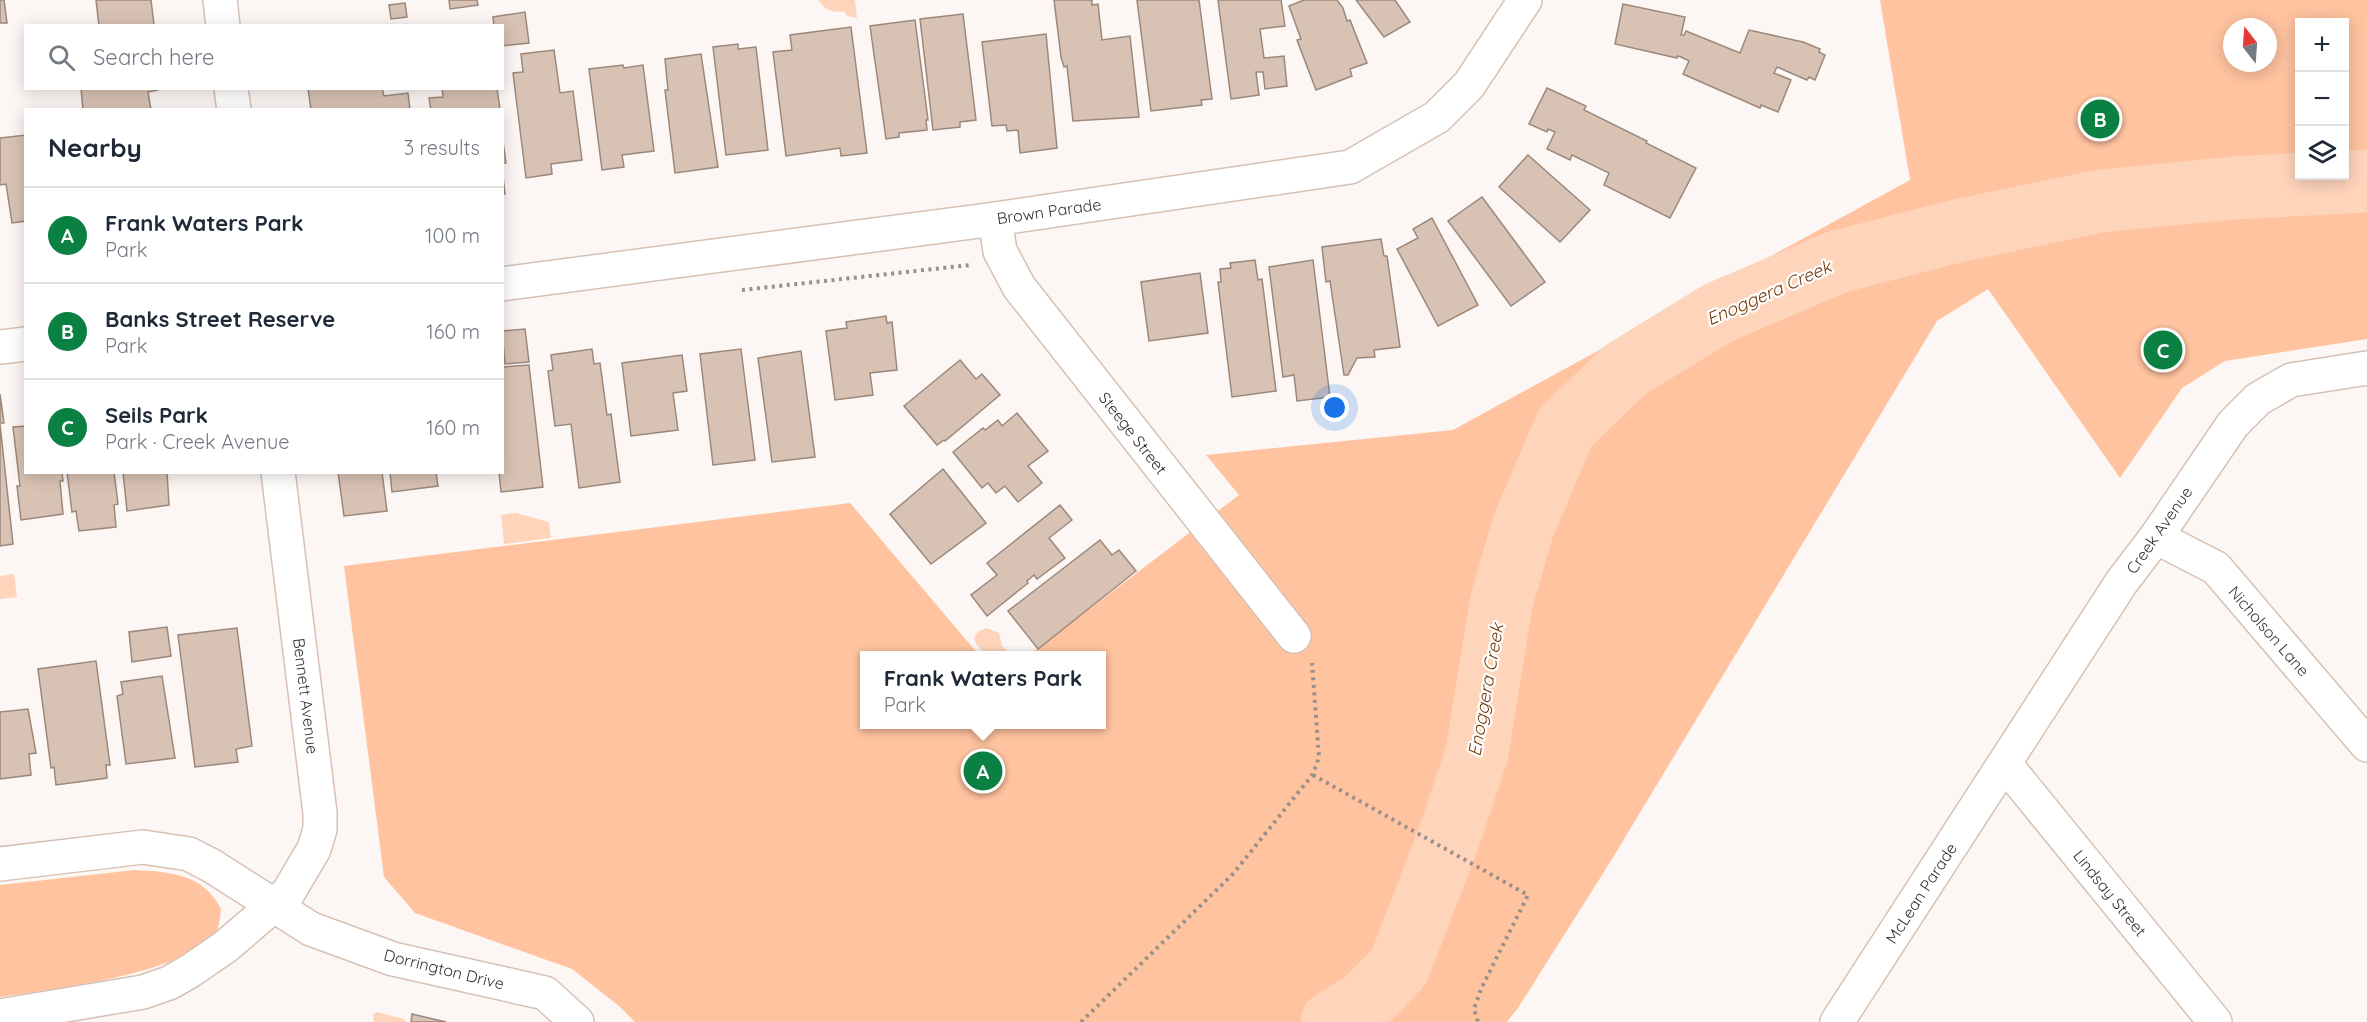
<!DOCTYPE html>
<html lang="en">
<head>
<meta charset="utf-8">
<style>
  :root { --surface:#fff; --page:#f2f2f3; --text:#1f2937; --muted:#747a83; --line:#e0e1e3; --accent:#0b8043 }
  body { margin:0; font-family:Quicksand,sans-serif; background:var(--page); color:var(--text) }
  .controls { position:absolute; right:18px; top:18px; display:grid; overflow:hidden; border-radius:0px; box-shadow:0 3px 15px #0003 }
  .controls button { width:54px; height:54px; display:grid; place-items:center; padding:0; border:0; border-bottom:2px solid var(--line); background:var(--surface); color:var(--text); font:30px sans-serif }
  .compass { position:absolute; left:2223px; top:18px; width:54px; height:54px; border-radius:50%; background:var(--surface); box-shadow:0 3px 15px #0003; rotate:343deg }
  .you { position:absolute; left:1335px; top:408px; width:21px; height:21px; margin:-15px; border:4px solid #fff; border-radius:50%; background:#1a73e8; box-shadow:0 0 0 9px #1a73e833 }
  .badge { display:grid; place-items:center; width:39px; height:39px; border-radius:50%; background:var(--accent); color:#fff; font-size:20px; font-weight:700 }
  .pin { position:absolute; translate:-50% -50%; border:3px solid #fff; box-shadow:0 2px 6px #0006 }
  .popup { position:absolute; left:860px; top:651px; width:246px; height:78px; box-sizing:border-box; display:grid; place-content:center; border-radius:0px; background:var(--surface); filter:drop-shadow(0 2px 4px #0005); font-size:20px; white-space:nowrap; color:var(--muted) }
  .popup b { font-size:22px; color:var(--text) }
  .popup::after { content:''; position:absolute; left:50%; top:100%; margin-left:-12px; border:12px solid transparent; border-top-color:var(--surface) }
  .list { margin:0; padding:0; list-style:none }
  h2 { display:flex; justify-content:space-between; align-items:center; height:78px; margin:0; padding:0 24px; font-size:26px }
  h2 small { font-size:20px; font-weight:400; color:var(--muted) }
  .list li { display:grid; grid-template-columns:39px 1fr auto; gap:18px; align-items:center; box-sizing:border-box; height:96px; padding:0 24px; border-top:2px solid var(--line) }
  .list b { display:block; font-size:22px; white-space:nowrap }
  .list p { margin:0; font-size:20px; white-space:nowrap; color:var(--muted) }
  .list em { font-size:20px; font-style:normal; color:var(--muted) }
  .icon { flex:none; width:33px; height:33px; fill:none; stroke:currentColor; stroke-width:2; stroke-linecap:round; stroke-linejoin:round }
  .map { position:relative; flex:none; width:2367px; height:1022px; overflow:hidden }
  .search { position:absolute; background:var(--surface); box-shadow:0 3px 15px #0003; left:24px; top:24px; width:480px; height:66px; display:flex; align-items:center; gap:15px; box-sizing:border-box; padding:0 21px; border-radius:0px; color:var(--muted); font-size:22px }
  .panel { position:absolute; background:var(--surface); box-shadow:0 3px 15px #0003; left:24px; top:108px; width:480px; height:366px; border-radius:0px }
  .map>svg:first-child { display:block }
  .green { fill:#ffc39f; fill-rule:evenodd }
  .water { fill:#fed4bb }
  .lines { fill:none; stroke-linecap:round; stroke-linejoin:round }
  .river { stroke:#fed4bb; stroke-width:63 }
  .building { fill:#d8c2b4; stroke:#9c887b; stroke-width:1.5 }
  .street-casing { stroke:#d7c1b4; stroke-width:36 }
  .path { stroke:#97908c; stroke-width:4; stroke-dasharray:3 4.5; stroke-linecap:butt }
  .street { stroke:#fff; stroke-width:33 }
  .labels { text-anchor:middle; stroke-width:4.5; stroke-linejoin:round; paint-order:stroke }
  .street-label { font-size:16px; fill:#3a312c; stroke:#fff }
  .water-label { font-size:18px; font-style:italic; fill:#743907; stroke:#fff }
</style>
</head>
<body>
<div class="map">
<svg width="2367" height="1022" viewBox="0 0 2367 1022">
  <rect width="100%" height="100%" fill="#fcf7f4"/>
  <!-- green -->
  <g class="green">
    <path d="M1880 0H2367V339L2225 361 2182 388 2120 478 1988 289 1937 321 1609 864 1518 1008 1507 1022H635L619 1006 572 969 415 913 384 877 344 566 850 503 979 655 864 656V724H1102V656L1029 655 1239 495 1206 455 1453 430 1910 180ZM2300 22H2344V176H2300ZM2232 27H2268V63H2232Z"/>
    <path d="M135 870C172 872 203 874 221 909 220 917 219 930 214 935 180 974 51 990 0 997V885Z"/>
  </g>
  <!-- water -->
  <g class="water">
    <path d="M818 0H855L857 18 847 16 844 11C832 14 825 9 818 0Z"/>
    <polygon points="516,513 549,522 551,538 504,544 501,515"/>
    <polygon points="14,574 17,597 0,599 0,576"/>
    <polygon points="987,628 999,633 1002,646 1012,655 986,655 976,644 974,637 979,631"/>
    <polygon points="376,1012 404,1019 406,1022 374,1022 373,1015"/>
  </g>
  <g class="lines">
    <!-- river -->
    <polyline class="river" points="1332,1022 1366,1001 1399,967 1449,837 1477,753 1501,603 1523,527 1565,428 1625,370 1718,313 1837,262 1961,230 2101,201 2234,188 2367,181"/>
  </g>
  <!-- building -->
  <g class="building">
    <polygon points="0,0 4,0 7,23 0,23"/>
    <polygon points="96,0 151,0 154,25 99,26"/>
    <polygon points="449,0 477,0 478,5 450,9"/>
    <polygon points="1054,0 1092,0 1092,5 1098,4 1102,40 1130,36 1139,117 1073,121 1067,66 1064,67 1061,57"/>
    <polygon points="1137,0 1199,0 1212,99 1201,100 1202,105 1151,111"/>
    <polygon points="1218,0 1281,0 1285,26 1260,29 1264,58 1284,56 1287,86 1265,89 1263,72 1256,72 1259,95 1231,99"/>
    <polygon points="1304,0 1337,0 1343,8 1347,21 1350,20 1367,63 1350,69 1352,76 1316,90 1297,40 1301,39 1289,6"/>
    <polygon points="1356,0 1395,0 1410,22 1384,37"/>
    <polygon points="405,3 407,17 391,19 389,5"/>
    <polygon points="1623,4 1685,17 1681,35 1684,35 1686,31 1740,53 1749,30 1803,42 1820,49 1819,52 1825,55 1815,80 1809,77 1807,80 1777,67 1774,73 1791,80 1778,112 1761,105 1760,108 1683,74 1689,61 1681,57 1677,56 1677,58 1615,44"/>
    <polygon points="525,12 529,43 502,46 502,26 494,26 493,17"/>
    <polygon points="963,14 976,120 960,122 960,127 933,130 920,19"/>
    <polygon points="915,20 928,120 926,120 927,130 899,133 899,137 886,139 870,26"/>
    <polygon points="851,27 867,153 841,156 840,148 786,156 773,52 792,50 790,35"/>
    <polygon points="1046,34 1057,148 1020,153 1018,130 1007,131 1006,125 992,126 982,42"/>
    <polygon points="738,44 738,49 756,47 768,150 726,155 713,47"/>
    <polygon points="554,50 560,93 573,91 582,160 551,164 552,174 526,178 513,73 523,72 521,54"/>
    <polygon points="701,54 718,167 675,173 665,90 668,90 665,59"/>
    <polygon points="623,65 624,68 643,65 654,151 622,155 624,167 602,170 589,69"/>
    <polygon points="81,88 158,88 158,90 148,92 151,110 83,110"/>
    <polygon points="308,88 382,88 384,96 408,93 410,110 311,110"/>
    <polygon points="442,88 497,88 500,110 431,110 429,98 443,97"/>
    <polygon points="1547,88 1586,106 1584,110 1647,141 1646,143 1696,168 1670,218 1604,185 1609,173 1572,155 1570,160 1547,149 1555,132 1548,129 1547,132 1529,124"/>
    <polygon points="26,135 26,221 12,223 6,184 0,185 0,138"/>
    <polygon points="502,135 506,163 502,163"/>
    <polygon points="1528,155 1590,210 1560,242 1499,187"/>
    <polygon points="502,168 505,194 502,194"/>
    <polygon points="1482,197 1545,282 1511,306 1448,221"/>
    <polygon points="1432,218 1478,305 1438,326 1397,249 1418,238 1413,229"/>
    <polygon points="1381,239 1384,256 1387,256 1400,347 1374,350 1375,357 1357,358 1348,375 1344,375 1330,281 1326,282 1322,247"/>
    <polygon points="1255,260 1258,280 1262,279 1276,391 1232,397 1218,282 1221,282 1220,269 1231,268 1230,263"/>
    <polygon points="1313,260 1330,397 1297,401 1294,375 1283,377 1269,267"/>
    <polygon points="1200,273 1208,333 1149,341 1141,282"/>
    <polygon points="886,316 887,323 892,322 897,370 870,373 873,395 835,400 826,331 847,328 846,322"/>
    <polygon points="525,329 529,362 505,364 502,331"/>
    <polygon points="592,349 594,364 600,363 607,415 611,414 620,482 579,488 571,424 555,426 548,371 553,370 551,355"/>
    <polygon points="741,349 755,460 713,465 700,354"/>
    <polygon points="801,351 815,457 772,462 758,358"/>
    <polygon points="682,355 687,391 673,393 678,430 631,436 622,363"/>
    <polygon points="960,360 976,379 982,374 1000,395 945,441 944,440 937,445 904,406"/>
    <polygon points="529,365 543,487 501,492 499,472 502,472 502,367"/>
    <polygon points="0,394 4,423 0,423"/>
    <polygon points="1017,413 1048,451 1028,466 1042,483 1018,502 1005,486 996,493 988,483 982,488 953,452 983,428 985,430 998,420 1002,426"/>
    <polygon points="0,424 13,544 0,546"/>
    <polygon points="26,426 26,472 62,472 63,481 60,481 63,514 21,520 17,486 20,486 13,427"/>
    <polygon points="943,469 986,523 931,564 890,514"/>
    <polygon points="67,472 114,472 118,504 114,505 116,527 79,531 76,511 72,512"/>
    <polygon points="123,472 167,472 169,505 127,511"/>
    <polygon points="338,472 382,472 387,511 344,516"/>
    <polygon points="390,472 436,472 438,486 392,492"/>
    <polygon points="1060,505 1072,520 1049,538 1065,558 1037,579 1034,575 1027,581 1028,583 987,616 971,595 997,575 987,563"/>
    <polygon points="1100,540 1112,555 1119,550 1136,571 1038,649 1008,611"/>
    <polygon points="167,627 171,656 132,662 129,632"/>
    <polygon points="237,628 252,746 236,749 238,762 195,767 178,635"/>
    <polygon points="96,661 110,765 106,765 107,778 56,785 54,767 51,768 38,669"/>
    <polygon points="162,676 175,758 126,764 117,696 123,694 121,682"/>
    <polygon points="28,709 36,753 29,754 31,775 0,779 0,712"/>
    <polygon points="412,1014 446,1022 411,1022"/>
  </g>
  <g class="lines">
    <!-- street casing -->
    <g class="street-casing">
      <g id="street">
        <polyline points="220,0 223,26"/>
        <polyline points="231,88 234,110"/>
        <polyline points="995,219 1000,251 1019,287 1294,636"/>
        <polyline points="502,284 995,219 1350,167 1437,117 1469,85 1525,0"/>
        <polyline points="0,347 26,344"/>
        <polyline points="2156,537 2216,568 2367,745"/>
        <polyline points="2005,764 2215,1022"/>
        <polyline points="0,864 143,847 189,854 212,866 311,929 393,959 545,993 577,1022"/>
        <polyline points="0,1016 143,992 169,983 190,971 225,947 288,893 314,849 320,829 320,813 278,472"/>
        <polyline points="1837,1022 2121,583 2156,537 2233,424 2258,399 2291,380 2367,368"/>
      </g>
    </g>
    <!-- path -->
    <g class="path">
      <polyline points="742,290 970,265"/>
      <polyline points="1313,775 1528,895 1481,989 1474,1009 1478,1022"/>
      <polyline points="1081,1022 1233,874 1313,774 1319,757 1312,663"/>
    </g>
    <!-- street -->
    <use href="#street" class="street"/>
  </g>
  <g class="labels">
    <!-- street labels -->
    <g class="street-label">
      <text transform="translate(1049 211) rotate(-8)" y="6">Brown Parade</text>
      <text transform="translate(1133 433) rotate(52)" y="6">Steege Street</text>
      <text transform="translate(2159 530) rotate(-55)" y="6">Creek Avenue</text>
      <text transform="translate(2269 631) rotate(49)" y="6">Nicholson Lane</text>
      <text transform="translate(306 696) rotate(83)" y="6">Bennett Avenue</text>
      <text transform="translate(1921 893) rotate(-57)" y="6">McLean Parade</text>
      <text transform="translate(2110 893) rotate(51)" y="6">Lindsay Street</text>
      <text transform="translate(444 969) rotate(14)" y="6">Dorrington Drive</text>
    </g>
    <!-- water labels -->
    <g class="water-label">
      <text transform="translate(1769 293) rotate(-24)" y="6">Enoggera Creek</text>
      <text transform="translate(1486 690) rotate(-80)" y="6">Enoggera Creek</text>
    </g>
  </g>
</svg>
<div class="controls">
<button>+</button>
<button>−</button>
<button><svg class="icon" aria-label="layers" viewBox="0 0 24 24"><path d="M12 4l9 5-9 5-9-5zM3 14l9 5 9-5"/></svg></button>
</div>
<svg class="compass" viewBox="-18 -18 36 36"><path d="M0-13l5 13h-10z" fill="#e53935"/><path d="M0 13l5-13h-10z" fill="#747a83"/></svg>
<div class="you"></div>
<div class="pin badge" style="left:983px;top:771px">A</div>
<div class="popup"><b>Frank Waters Park</b>Park</div>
<div class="pin badge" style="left:2100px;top:119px">B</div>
<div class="pin badge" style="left:2163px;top:350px">C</div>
<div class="search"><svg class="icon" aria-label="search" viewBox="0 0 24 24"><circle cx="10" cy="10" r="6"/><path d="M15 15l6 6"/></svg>Search here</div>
<section class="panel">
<h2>Nearby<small>3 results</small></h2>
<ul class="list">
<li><span class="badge">A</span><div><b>Frank Waters Park</b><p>Park</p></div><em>100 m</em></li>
<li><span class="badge">B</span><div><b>Banks Street Reserve</b><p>Park</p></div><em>160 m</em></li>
<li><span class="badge">C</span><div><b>Seils Park</b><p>Park · Creek Avenue</p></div><em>160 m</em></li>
</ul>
</section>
</div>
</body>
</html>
